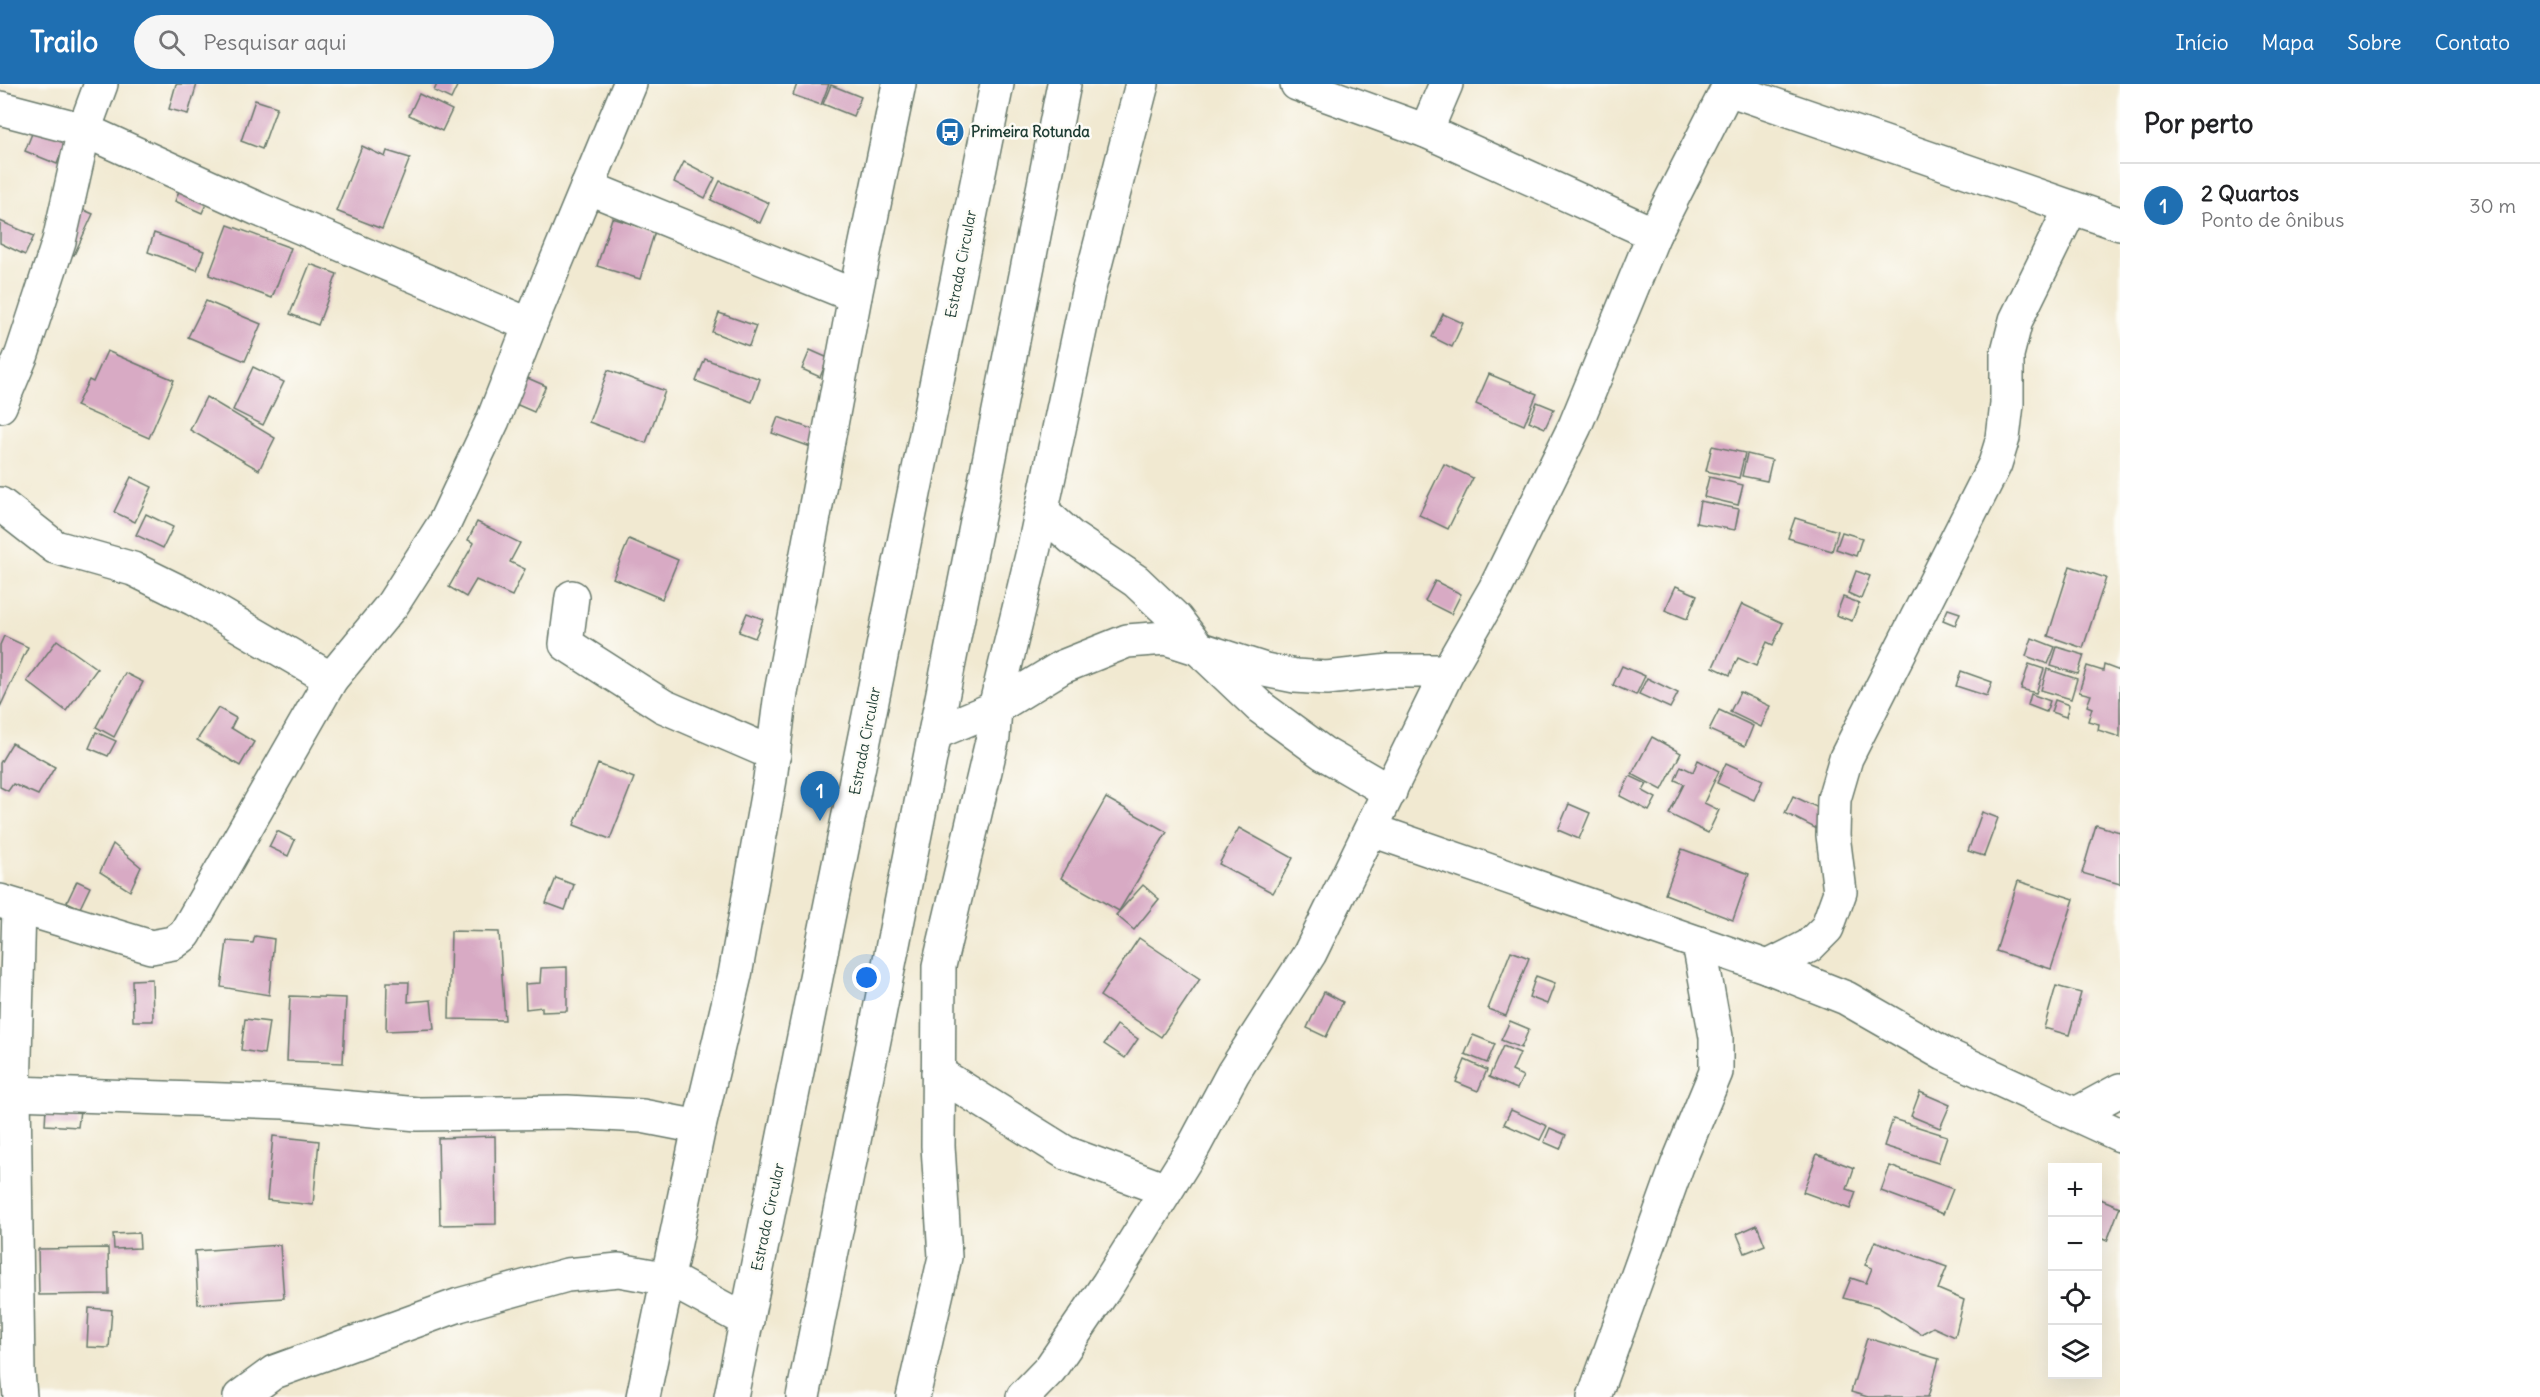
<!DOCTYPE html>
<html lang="pt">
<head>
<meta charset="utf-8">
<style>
  :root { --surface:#fff; --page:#f6f6f6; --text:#202124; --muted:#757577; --line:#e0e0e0; --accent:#1f6fb2 }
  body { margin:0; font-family:Delius,sans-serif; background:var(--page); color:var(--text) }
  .controls { position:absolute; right:18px; bottom:18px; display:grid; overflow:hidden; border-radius:0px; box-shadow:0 6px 24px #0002 }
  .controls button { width:54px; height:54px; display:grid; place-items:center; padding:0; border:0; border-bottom:2px solid var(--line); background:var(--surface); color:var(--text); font:30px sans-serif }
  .you { position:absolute; left:867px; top:894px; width:21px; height:21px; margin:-15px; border:4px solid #fff; border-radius:50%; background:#1a73e8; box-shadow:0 0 0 9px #1a73e833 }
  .badge { display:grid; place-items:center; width:39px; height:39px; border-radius:50%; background:var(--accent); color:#fff; font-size:20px; font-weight:700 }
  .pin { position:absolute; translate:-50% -50px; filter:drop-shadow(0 2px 3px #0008) }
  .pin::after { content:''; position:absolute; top:32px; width:21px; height:18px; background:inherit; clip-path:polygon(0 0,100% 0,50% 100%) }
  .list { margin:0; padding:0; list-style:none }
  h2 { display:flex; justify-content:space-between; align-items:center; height:78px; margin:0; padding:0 24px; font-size:26px }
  h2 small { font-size:20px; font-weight:400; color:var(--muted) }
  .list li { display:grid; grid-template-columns:39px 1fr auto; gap:18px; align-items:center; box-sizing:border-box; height:84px; padding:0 24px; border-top:2px solid var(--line) }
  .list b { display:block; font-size:22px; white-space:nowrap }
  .list p { margin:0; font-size:20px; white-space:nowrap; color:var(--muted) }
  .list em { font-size:20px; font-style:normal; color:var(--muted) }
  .icon { flex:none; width:33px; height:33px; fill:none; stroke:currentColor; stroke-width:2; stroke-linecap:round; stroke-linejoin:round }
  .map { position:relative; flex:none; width:2120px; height:1313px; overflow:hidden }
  header { display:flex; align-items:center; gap:36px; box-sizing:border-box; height:84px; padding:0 30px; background:var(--accent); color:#fff }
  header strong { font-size:28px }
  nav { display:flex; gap:33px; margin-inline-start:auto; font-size:21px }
  .search { width:420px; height:54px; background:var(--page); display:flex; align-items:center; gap:15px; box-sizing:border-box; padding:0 21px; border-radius:33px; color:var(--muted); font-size:22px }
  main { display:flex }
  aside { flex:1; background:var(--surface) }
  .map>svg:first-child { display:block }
  .building { fill:#d8aac4 }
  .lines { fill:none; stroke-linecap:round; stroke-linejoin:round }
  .minor-casing { stroke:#68796b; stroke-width:36 }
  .primary-casing { stroke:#68796b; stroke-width:36 }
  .minor { stroke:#fff; stroke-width:33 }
  .primary { stroke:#fff; stroke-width:33 }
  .labels { text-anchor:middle; stroke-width:5; stroke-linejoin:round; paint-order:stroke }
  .poi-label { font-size:15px; font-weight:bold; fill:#1f3d34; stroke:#fdfcf7; text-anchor:start }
  .street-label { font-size:15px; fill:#1f3d34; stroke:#fdfcf7 }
</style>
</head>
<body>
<header>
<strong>Trailo</strong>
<div class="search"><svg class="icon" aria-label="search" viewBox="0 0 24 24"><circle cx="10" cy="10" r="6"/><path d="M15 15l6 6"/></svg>Pesquisar aqui</div>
<nav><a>Início</a><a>Mapa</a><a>Sobre</a><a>Contato</a></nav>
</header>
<main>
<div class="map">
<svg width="2120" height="1313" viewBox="0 0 2120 1313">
  <rect width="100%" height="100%" fill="#fdfcf7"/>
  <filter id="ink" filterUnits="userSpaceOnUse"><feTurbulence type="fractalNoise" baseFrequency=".0167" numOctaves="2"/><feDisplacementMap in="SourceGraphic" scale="12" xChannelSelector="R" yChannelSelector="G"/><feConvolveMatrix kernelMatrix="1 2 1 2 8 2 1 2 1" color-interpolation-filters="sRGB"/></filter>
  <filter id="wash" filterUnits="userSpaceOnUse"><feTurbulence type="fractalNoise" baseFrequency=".008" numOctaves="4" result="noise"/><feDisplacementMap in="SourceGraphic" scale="24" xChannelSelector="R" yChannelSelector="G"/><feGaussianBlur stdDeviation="1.35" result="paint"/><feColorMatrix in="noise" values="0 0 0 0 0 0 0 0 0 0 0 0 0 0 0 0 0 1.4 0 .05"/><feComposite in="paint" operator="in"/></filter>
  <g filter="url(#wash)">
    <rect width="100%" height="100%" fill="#f1e9d1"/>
    <g id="blocks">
      <!-- building -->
      <g class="building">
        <polygon points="176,0 197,0 188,30 169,25"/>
        <polygon points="437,0 458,0 451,15 434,7"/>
        <polygon points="797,0 829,0 821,21 793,11"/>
        <polygon points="831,1 861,13 853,32 823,20"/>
        <polygon points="419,10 452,26 442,47 409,31"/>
        <polygon points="255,16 277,23 262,65 241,57"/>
        <polygon points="35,42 67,54 57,80 25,67"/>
        <polygon points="362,62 385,73 387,67 410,74 382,145 336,127"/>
        <polygon points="684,78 715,94 705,114 674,98"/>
        <polygon points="720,97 769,119 760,139 711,116"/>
        <polygon points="183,98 210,111 202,129 175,117"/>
        <polygon points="77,123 93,130 74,171 58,164"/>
        <polygon points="612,134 655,147 640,195 597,182"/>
        <polygon points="0,137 34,152 25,171 0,159"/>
        <polygon points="228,141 291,164 272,214 209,191"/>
        <polygon points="154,149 204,167 197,186 148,168"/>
        <polygon points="310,180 337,190 318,241 290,230"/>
        <polygon points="206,217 261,240 245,277 188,253"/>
        <polygon points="719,229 756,242 749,262 712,248"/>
        <polygon points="1443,230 1463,239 1452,263 1432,253"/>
        <polygon points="810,266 828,274 820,293 802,285"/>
        <polygon points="107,267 174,296 149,354 76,322 89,296 93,298"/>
        <polygon points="705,275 760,295 752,318 696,297"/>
        <polygon points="253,283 284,298 263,341 233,326"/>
        <polygon points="608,286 665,307 646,359 589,338"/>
        <polygon points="1489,290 1537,310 1524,341 1476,320"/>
        <polygon points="523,292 546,302 534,328 511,318"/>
        <polygon points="206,313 275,354 259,386 190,346"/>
        <polygon points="1537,318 1554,325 1545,344 1529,337"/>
        <polygon points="778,333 817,347 811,363 772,349"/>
        <polygon points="1712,362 1745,369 1739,394 1706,387"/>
        <polygon points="1747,370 1772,376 1767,397 1742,392"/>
        <polygon points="1444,380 1473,394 1448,445 1419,431"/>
        <polygon points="131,393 152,403 135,438 114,428"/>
        <polygon points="1709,393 1743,401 1738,421 1704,413"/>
        <polygon points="1700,417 1739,425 1735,446 1696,439"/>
        <polygon points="146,430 173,443 163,464 136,451"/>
        <polygon points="1795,434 1838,447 1832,467 1788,454"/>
        <polygon points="477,438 520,459 510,478 525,485 512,512 476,496 466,513 449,503 474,459 468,456"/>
        <polygon points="1842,448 1862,454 1856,472 1836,465"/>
        <polygon points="629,455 678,476 662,515 613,494"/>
        <polygon points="2070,482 2106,494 2083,564 2048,552"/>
        <polygon points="1856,487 1870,492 1861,515 1848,509"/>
        <polygon points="1435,497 1461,510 1451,530 1425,517"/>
        <polygon points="1676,502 1697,511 1687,535 1665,526"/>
        <polygon points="1843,513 1859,519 1852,537 1836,531"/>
        <polygon points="1742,520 1783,539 1773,561 1767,558 1756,582 1738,574 1730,591 1713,583"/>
        <polygon points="1948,525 1960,529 1955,541 1943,536"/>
        <polygon points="747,529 763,535 755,554 739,548"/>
        <polygon points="4,552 28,563 0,623 0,561"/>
        <polygon points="2032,554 2055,563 2048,580 2026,572"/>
        <polygon points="57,556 97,585 66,627 27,597"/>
        <polygon points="2057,563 2084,571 2078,590 2051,582"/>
        <polygon points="2029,580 2044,585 2036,609 2021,605"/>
        <polygon points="2104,581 2120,587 2120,653 2098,646 2099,640 2088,637 2092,624 2087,622 2091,611 2079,608 2087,582 2103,587"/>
        <polygon points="1622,582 1645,592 1636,611 1613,601"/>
        <polygon points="2047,585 2077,595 2071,615 2041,606"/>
        <polygon points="1961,587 1992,598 1987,612 1956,602"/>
        <polygon points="125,589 143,598 114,653 96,643"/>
        <polygon points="1647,594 1678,609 1670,624 1639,610"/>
        <polygon points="1740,608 1770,622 1761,643 1730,628"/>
        <polygon points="2031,610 2050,617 2046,628 2028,621"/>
        <polygon points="2055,616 2069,621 2066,633 2051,628"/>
        <polygon points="218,624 236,634 231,644 254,658 240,682 197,656"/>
        <polygon points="1719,626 1753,642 1745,662 1709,646"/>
        <polygon points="96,648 116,657 108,672 89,664"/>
        <polygon points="1652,653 1681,669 1662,706 1632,690"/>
        <polygon points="12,659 55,683 38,711 13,700 8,707 0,703 0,679"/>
        <polygon points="1698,676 1719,687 1704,719 1719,726 1708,749 1669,730 1684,700 1675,696 1681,682 1693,688"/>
        <polygon points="1726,679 1763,696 1754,716 1717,699"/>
        <polygon points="598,680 634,694 610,755 574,741"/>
        <polygon points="1630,692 1647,700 1643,707 1656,714 1649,727 1620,712"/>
        <polygon points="1793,712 1825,727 1817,745 1785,729"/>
        <polygon points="1106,714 1167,748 1119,827 1061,794"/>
        <polygon points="1569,720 1590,729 1579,755 1558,746"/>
        <polygon points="1982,728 1998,734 1984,772 1968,767"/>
        <polygon points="2096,741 2120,748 2120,800 2082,789"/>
        <polygon points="1239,744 1293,774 1273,809 1219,780"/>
        <polygon points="277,747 295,756 288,772 269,763"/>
        <polygon points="113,760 141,783 130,807 100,788"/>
        <polygon points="1682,765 1749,790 1733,836 1665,810"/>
        <polygon points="556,794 574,801 565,826 546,819"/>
        <polygon points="77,797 90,803 80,824 67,818"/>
        <polygon points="2018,797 2074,815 2051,885 1996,867"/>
        <polygon points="1143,801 1159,815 1134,846 1116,831"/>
        <polygon points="451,847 499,848 505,936 449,935"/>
        <polygon points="255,852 274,855 269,911 221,903 227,857 253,859"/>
        <polygon points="1139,854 1200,895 1161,953 1100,912"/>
        <polygon points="1511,867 1529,874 1506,932 1488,925"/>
        <polygon points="567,883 567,927 542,928 542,923 526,925 525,900 540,899 541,884"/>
        <polygon points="1536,892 1555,899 1547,920 1529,913"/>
        <polygon points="152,895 153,937 133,937 132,896"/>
        <polygon points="387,898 409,898 408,918 431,916 434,945 386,947"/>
        <polygon points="2056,902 2081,909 2069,951 2044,944"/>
        <polygon points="1324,908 1343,918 1326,953 1307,944"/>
        <polygon points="290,912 346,914 343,979 287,977"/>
        <polygon points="245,935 269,938 264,970 241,966"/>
        <polygon points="1510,937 1529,945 1521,964 1501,956"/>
        <polygon points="1117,941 1138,955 1125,974 1104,960"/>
        <polygon points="1473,951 1495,960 1487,979 1465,970"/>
        <polygon points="1503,962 1520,969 1512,987 1523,992 1517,1005 1489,993"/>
        <polygon points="1465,976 1487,986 1478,1007 1456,998"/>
        <polygon points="1920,1008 1950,1021 1940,1044 1911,1032"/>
        <polygon points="46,1023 80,1026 78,1043 45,1041"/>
        <polygon points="1511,1026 1547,1042 1540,1056 1504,1040"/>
        <polygon points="1893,1035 1947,1052 1938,1079 1884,1062"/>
        <polygon points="1550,1044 1566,1051 1560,1065 1544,1058"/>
        <polygon points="273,1052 319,1057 313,1121 267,1116"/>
        <polygon points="495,1052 496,1140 440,1141 438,1054"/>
        <polygon points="1817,1070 1854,1084 1847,1105 1856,1108 1850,1125 1803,1108"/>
        <polygon points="1890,1082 1953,1105 1943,1130 1881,1107"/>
        <polygon points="2098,1114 2120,1123 2107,1157 2098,1153"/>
        <polygon points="1757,1141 1765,1161 1745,1169 1737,1150"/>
        <polygon points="139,1149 140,1164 114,1165 113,1150"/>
        <polygon points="1875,1157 1947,1183 1938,1205 1964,1216 1955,1253 1933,1243 1921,1250 1878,1223 1843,1214 1851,1194 1866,1199 1872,1184 1865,1181"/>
        <polygon points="280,1161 284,1214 198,1220 195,1167"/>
        <polygon points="108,1164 109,1210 39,1211 38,1165"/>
        <polygon points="89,1224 112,1226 109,1264 87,1263"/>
        <polygon points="1867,1254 1939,1275 1928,1313 1868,1313 1851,1308"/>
      </g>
    </g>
  </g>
  <g filter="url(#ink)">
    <use href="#blocks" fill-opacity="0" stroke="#68796b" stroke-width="1.5"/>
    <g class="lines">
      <!-- minor casing -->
      <g class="minor-casing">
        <g id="minor">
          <polyline points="1297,0 1426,47 1654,150"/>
          <polyline points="1728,5 2120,140"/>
          <polyline points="0,24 84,46 258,125 530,241"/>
          <polyline points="1426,47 1446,0"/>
          <polyline points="587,103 855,212"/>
          <polyline points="0,322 22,270 59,157 84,46 101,0"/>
          <polyline points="0,420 55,463 133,485 194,515 331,595"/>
          <polyline points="1042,427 1072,454 1136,497 1176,535 1200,566 1260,623 1323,669 1390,708"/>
          <polyline points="572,513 566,560 663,622 774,670"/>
          <polyline points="935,649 995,624 1062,583 1127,557 1166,554 1265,586 1295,592 1327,594 1389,587 1448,587"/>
          <polyline points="1372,746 1768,883 1846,914 1944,970 2120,1051"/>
          <polyline points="0,817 151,863 173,859 185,850 331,595 392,521 444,440 493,336 530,241 630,0"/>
          <polyline points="19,823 14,1009 18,1288 20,1313"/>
          <polyline points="1768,883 1809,862 1827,844 1840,808 1833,751 1834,715 1846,674 1995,380 2003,354 2007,320 2007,271 2016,236 2071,124"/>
          <polyline points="938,989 1066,1069 1166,1106"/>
          <polyline points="14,1009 284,1018 418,1030 567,1028 642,1032 699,1043"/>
          <polyline points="2076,1030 2120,1006"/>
          <polyline points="240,1313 274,1288 459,1221 567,1191 619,1186 669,1195 747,1237"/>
          <polyline points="643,1313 699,1043 735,891 770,695 781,609 855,212 899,0"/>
          <polyline points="913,1313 945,1173 938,1062 939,882 993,653 995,624 1034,463 1088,208 1142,0"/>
          <polyline points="1023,1313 1050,1285 1108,1200 1194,1062 1233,989 1310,869 1448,587 1495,505 1575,342 1654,150 1730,0"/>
          <polyline points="1594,1313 1677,1082 1716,988 1716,953 1699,859"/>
        </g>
      </g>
      <!-- primary casing -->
      <g class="primary-casing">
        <g id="primary">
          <polyline points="731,1313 997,0"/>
          <polyline points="803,1313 1064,0"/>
        </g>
      </g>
      <!-- minor -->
      <use href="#minor" class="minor"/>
      <!-- primary -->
      <use href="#primary" class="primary"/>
    </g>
  </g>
  <!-- icons -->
  <defs>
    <g id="bus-disc" transform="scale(1.5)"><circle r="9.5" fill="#1f6fb2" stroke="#fdfcf7"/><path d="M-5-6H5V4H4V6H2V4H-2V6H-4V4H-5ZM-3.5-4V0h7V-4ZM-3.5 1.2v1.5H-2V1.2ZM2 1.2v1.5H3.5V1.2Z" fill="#fff"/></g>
  </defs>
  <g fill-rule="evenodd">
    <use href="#bus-disc" x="950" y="48"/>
  </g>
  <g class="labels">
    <!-- poi labels -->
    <g class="poi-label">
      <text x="971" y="53">Primeira Rotunda</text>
    </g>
    <!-- street labels -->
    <g class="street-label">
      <text transform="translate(961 180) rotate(-79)" y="5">Estrada Circular</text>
      <text transform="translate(865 657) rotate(-79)" y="5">Estrada Circular</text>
      <text transform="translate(768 1133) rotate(-78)" y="5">Estrada Circular</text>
    </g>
  </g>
</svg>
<div class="controls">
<button>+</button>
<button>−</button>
<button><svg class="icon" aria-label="locate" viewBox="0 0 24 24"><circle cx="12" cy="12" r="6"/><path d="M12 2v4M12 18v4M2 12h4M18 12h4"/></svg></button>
<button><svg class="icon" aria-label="layers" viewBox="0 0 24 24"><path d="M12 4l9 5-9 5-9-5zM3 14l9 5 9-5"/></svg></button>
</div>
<div class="you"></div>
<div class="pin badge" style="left:820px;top:737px">1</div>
</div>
<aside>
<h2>Por perto<small></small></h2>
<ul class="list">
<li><span class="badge">1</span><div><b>2 Quartos</b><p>Ponto de ônibus</p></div><em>30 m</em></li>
</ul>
</aside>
</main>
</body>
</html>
